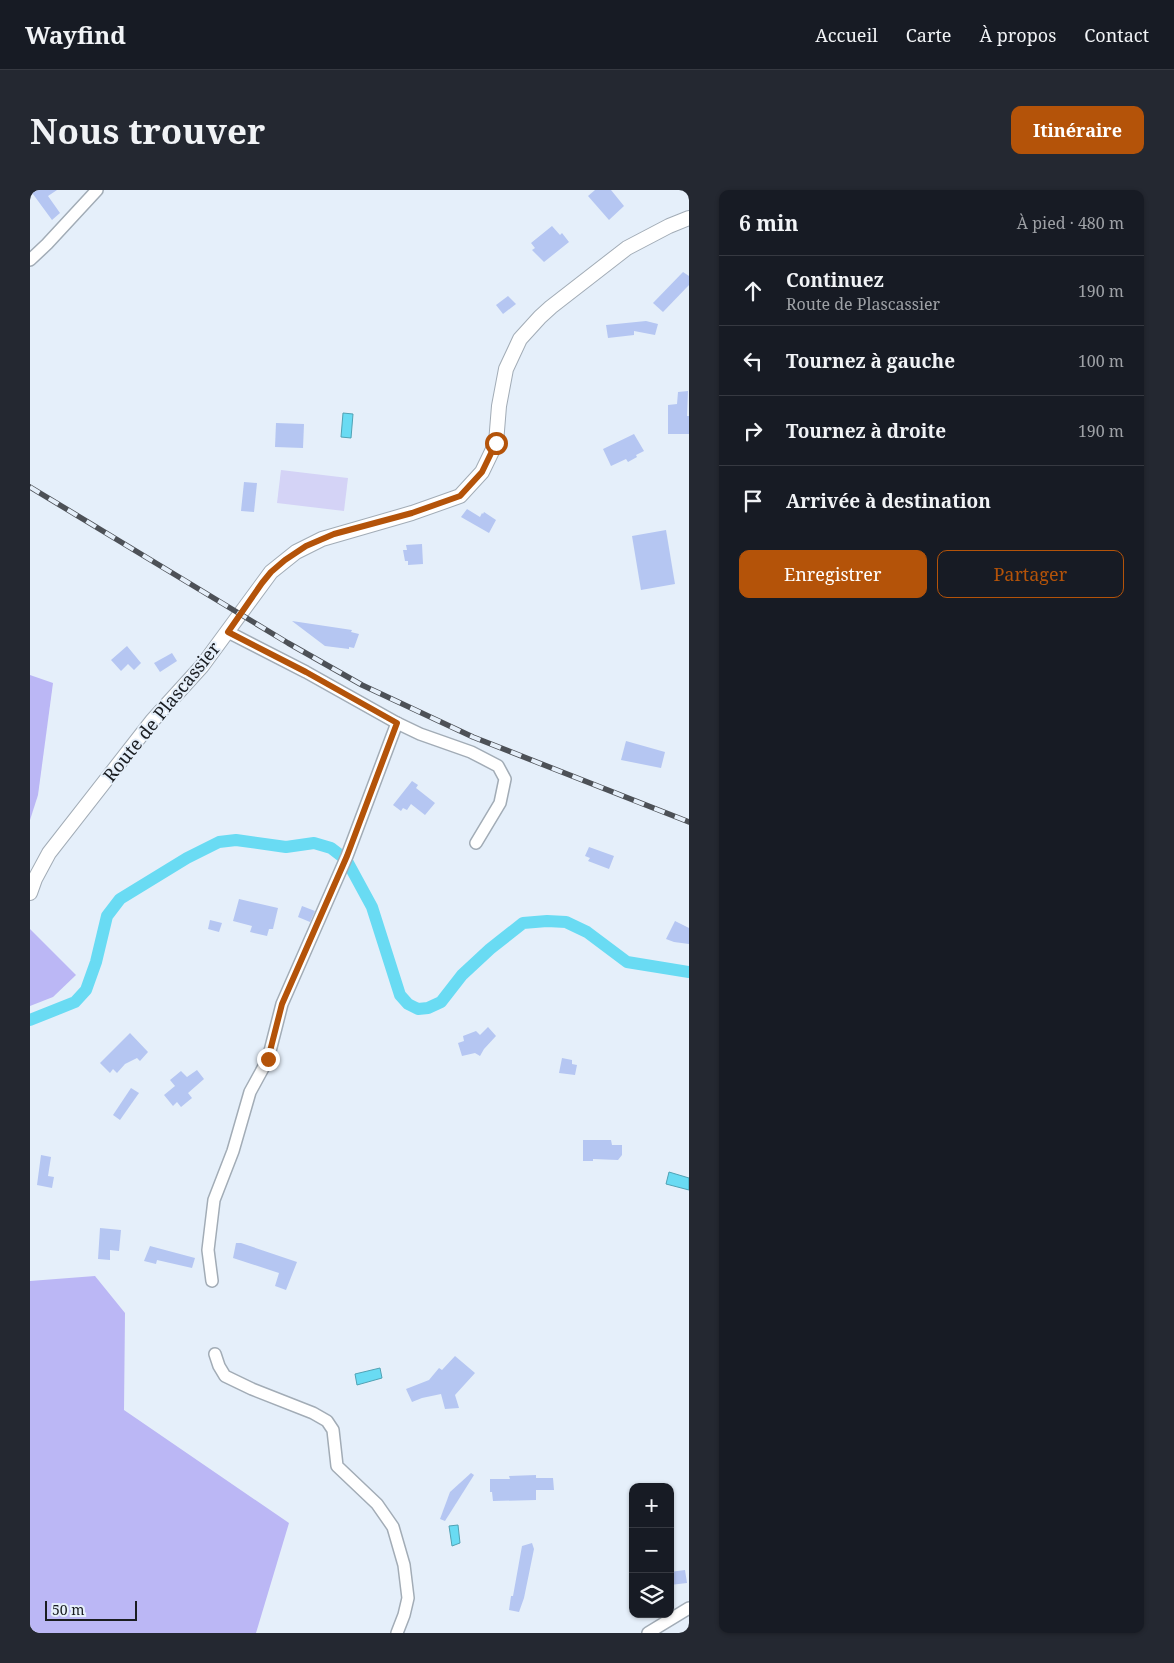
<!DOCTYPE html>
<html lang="fr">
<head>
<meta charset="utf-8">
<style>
  :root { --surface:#171b24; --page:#242831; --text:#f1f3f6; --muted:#9ea1a6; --line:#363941; --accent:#b45309 }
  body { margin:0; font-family:"Noto Serif",serif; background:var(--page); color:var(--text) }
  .controls { position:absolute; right:15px; bottom:15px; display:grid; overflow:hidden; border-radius:10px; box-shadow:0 1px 4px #0004 }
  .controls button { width:45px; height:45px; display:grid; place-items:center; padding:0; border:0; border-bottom:1px solid var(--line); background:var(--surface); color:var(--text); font:25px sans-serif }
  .scale { position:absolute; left:15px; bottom:12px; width:92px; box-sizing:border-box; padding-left:5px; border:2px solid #1a1d21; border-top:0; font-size:14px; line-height:18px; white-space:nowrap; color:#1a1d21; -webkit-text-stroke:4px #e5effa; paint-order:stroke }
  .stop { position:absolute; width:15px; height:15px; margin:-11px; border:4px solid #b45309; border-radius:50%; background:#fff }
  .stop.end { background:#b45309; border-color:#fff; box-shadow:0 1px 5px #0008 }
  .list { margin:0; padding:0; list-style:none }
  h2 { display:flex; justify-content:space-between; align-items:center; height:65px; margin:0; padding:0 20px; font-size:21px }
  h2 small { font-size:16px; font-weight:400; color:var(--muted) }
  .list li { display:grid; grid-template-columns:32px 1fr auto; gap:15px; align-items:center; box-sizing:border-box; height:70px; padding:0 20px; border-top:1px solid var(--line) }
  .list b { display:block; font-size:19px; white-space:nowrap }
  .list p { margin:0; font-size:16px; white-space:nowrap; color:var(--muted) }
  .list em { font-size:16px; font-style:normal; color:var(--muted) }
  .actions { display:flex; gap:10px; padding:15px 20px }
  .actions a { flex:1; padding:11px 0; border:1px solid var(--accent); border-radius:10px; text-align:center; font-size:18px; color:var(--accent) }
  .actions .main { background:var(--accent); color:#fff }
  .icon { flex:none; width:28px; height:28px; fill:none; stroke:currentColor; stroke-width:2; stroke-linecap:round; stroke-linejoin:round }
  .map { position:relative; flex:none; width:659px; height:1443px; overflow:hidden; border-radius:10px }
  header { display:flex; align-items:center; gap:30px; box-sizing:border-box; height:70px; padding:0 25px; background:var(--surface); border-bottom:1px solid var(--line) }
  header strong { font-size:24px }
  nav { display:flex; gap:28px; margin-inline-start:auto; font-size:18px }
  .intro { display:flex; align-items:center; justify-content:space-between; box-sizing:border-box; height:120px; padding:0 30px }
  h1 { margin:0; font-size:35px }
  .button { padding:12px 22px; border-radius:10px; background:var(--accent); color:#fff; font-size:18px; font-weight:700 }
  main { display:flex; gap:30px; padding:0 30px }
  aside { flex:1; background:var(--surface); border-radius:10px; box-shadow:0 1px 4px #0004 }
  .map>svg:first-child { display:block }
  .green { fill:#d4d3f6 }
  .forest { fill:#bbb7f5 }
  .water { fill:#69dbf3; stroke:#51a2b4 }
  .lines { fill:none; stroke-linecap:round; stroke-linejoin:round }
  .canal { stroke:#69dbf3; stroke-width:12 }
  .building { fill:#b5c6f2 }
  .minor-casing { stroke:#a2acb6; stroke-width:14 }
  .tertiary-casing { stroke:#a2acb6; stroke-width:16 }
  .minor { stroke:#fff; stroke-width:11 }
  .tertiary { stroke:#fff; stroke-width:14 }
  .rail-casing { stroke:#4d5157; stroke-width:5.5 }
  .rail { stroke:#e5effa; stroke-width:4; stroke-dasharray:11; stroke-linecap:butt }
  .route { stroke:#b45309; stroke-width:6 }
  .labels { text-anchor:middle; stroke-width:4; stroke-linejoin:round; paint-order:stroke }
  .street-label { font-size:18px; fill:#1a1d21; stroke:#e5effa }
</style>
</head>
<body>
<header>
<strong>Wayfind</strong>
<nav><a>Accueil</a><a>Carte</a><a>À propos</a><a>Contact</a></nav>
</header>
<div class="intro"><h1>Nous trouver</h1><a class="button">Itinéraire</a></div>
<main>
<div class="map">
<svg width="659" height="1443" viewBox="0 0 659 1443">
  <rect width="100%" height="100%" fill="#e5effa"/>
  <!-- green -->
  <polygon class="green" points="251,280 318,288 314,321 247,313"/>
  <!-- forest -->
  <g class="forest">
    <polygon points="0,485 23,493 8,605 0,630"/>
    <polygon points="0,739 46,785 23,807 0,816"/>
    <polygon points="65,1086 95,1123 94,1220 259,1333 226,1443 0,1443 0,1091"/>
  </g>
  <!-- water -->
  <g class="water">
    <polygon points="313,223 323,224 321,248 311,247"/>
    <polygon points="639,982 659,988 659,1000 636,994"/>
    <polygon points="350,1178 352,1188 327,1195 325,1184"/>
    <polygon points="428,1335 430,1353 422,1356 419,1336"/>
  </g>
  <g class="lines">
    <!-- canal -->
    <g class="canal">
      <polyline points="317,671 342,717 370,805 378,814 388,819 398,818 411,812 432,785 460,759 493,733 517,731 536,732 557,742 597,772 659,782"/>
      <polyline points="0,830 45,812 56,800 66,772 77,726 90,709 157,668 189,652 206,650 256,657 284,653 301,658 314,668"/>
    </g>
  </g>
  <!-- building -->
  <g class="building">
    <polygon points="0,0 27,0 18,6 30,23 22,30"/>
    <polygon points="565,0 581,0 594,16 579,30 558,6"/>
    <polygon points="522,36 530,45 532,43 539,52 514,72 502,60 505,58 501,53"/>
    <polygon points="653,82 659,86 659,95 633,122 623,113"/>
    <polygon points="478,106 486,114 473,124 466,115"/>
    <polygon points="616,131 628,134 625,145 604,141 604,145 578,148 576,135"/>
    <polygon points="658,201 657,226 659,226 659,244 638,244 638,215 647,214 648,202"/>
    <polygon points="246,233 274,234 273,258 245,257"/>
    <polygon points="604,244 614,261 606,265 607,267 598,272 596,269 581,276 573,259"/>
    <polygon points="214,292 227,293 224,322 211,321"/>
    <polygon points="437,319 450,327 452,323 453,324 454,322 466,330 459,343 431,327"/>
    <polygon points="636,340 645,394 611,400 602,346"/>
    <polygon points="392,354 393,374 378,375 378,371 375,371 373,360 377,360 376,355"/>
    <polygon points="262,431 322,440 321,442 329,444 324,458 319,457 319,459 295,456"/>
    <polygon points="97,456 111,473 104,480 98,474 91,481 81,470"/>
    <polygon points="142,463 147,471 130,482 124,473"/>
    <polygon points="596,551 635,562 631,578 591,570"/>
    <polygon points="382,591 388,595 386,598 405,613 395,625 381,614 377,620 373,618 371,621 363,615"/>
    <polygon points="559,657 584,666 579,679 558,671 560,668 555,666"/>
    <polygon points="209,709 248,718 243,739 239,739 237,746 220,742 222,736 203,731"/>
    <polygon points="272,716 285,721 280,732 268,727"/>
    <polygon points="180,730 192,733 189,742 178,739"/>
    <polygon points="645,731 659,738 659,754 644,752 636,749"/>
    <polygon points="458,837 466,846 454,859 450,866 445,863 432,866 428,853 434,851 433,846 446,841 450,845"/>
    <polygon points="100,843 118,862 110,871 107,868 95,874 87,883 83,879 80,883 70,873"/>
    <polygon points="532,868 542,870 542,874 547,875 545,885 529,883"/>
    <polygon points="167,880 174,889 158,903 162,908 151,917 147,912 143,916 134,905 145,896 140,890 151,881 157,887"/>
    <polygon points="101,898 109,903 90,930 83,925"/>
    <polygon points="553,950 581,950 582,955 592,955 592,965 588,970 563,969 563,971 553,971"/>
    <polygon points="11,965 21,967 18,986 24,987 22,998 7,995"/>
    <polygon points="70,1038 91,1040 89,1061 80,1060 80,1070 68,1069"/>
    <polygon points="206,1053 211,1053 267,1072 256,1100 245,1096 249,1083 203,1068"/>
    <polygon points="120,1056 165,1068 162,1078 127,1070 126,1074 114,1071"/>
    <polygon points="425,1166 445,1183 425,1205 429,1218 415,1219 411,1204 392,1208 382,1212 376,1199 399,1190 409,1178 412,1180"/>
    <polygon points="441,1283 444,1285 415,1331 410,1329 420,1302"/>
    <polygon points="506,1285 506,1288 523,1288 524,1300 506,1300 506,1310 463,1311 462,1302 460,1302 460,1289 480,1289 479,1286"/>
    <polygon points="502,1353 504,1359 494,1408 489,1422 479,1420 481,1406 483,1406 492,1356"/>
    <polygon points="655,1380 657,1393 640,1395 640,1382"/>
  </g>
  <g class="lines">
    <!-- minor casing -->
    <g class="minor-casing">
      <g id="minor">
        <polyline points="0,70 17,54 67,0"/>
        <polyline points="198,442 276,482 367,533 390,544 441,562 468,576 475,589 470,613 446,653"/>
        <polyline points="182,1091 178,1060 184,1010 203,961 220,902 238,869 252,814 317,666 367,533"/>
        <polyline points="185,1164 189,1176 195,1186 222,1199 283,1223 297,1231 303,1240 307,1276 347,1314 363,1337 374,1375 378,1408 374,1425 367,1443"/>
        <polyline points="618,1443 659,1418"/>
      </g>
    </g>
    <!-- tertiary casing -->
    <g class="tertiary-casing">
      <polyline id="tertiary" points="0,703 5,689 19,663 122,531 172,476 241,382 266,362 292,349 382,323 430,306 452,282 466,253 469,216 476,179 490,149 510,127 521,117 597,58 639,36 659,28"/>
    </g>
    <!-- minor -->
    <use href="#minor" class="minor"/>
    <!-- tertiary -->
    <use href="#tertiary" class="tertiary"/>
    <!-- rail casing -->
    <g class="rail-casing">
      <polyline id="rail" points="0,297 258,453 332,495 443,547 659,632"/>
    </g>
    <!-- rail -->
    <use href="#rail" class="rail"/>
  </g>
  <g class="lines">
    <!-- route -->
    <polyline class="route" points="238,869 252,814 317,666 367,533 276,482 198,442 232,393 241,382 255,370 276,356 304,344 382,323 430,306 452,282 466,253"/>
  </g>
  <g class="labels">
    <!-- street labels -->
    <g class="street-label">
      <text transform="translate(132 522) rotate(-51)" y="6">Route de Plascassier</text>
    </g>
  </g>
</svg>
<div class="controls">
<button>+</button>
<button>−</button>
<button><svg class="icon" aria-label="layers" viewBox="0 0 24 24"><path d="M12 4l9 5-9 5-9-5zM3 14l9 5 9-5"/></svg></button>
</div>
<div class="scale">50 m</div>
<div class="stop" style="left:466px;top:253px"></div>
<div class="stop end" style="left:238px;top:869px"></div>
</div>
<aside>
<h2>6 min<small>À pied · 480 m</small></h2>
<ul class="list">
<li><svg class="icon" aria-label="ahead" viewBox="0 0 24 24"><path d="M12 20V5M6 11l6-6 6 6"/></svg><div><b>Continuez</b><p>Route de Plascassier</p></div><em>190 m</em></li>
<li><svg class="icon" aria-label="left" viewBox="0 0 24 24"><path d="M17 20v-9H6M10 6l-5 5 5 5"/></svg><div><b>Tournez à gauche</b></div><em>100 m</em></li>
<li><svg class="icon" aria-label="right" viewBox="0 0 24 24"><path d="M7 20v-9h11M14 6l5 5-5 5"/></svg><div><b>Tournez à droite</b></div><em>190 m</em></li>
<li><svg class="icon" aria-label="arrive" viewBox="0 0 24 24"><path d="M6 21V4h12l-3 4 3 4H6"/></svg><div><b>Arrivée à destination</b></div></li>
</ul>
<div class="actions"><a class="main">Enregistrer</a><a>Partager</a></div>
</aside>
</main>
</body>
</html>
